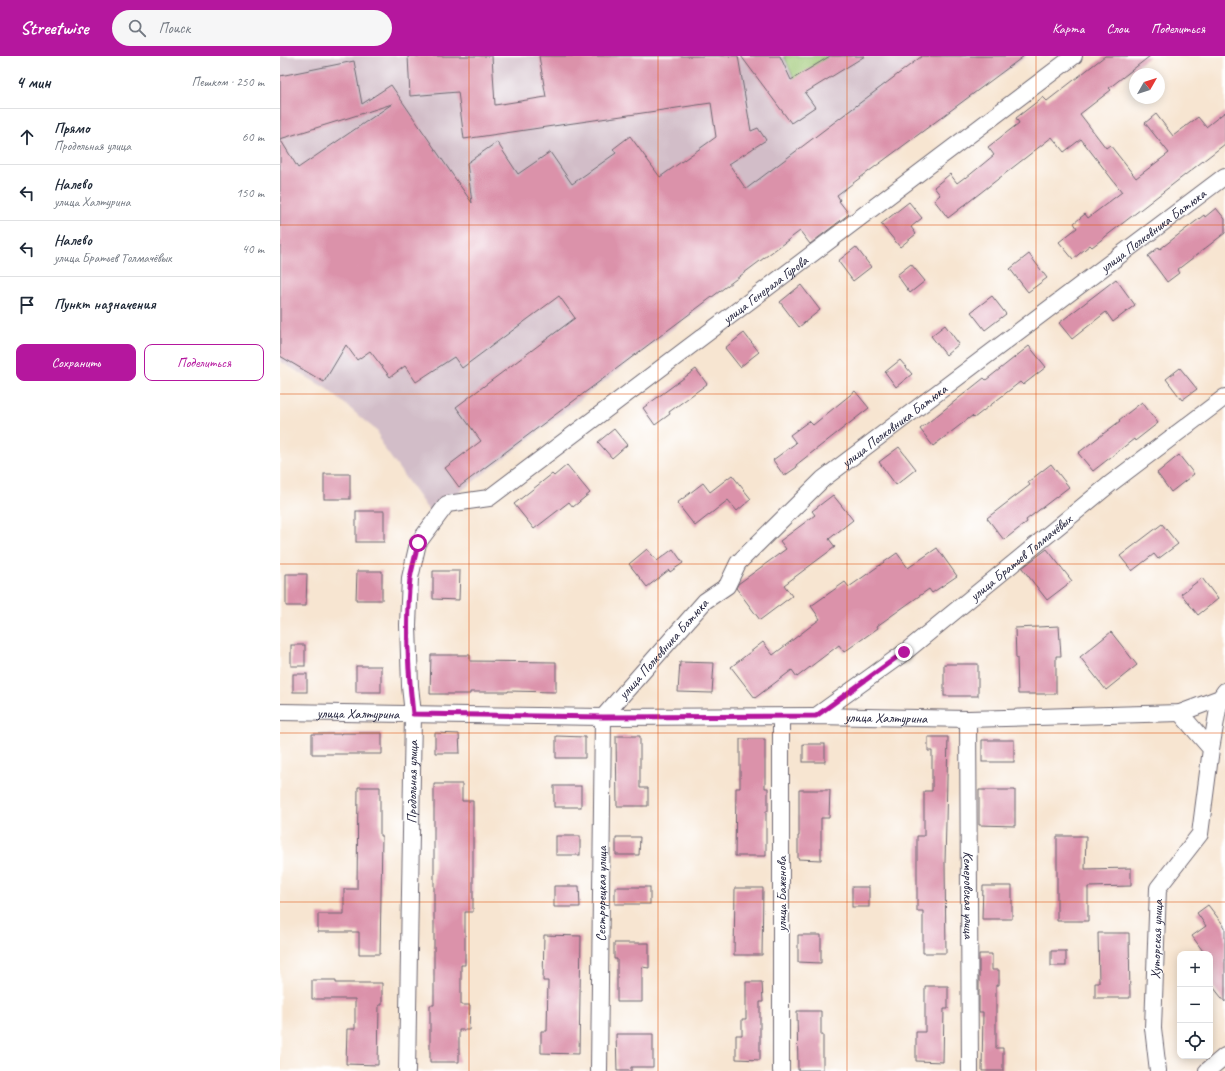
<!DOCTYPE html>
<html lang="ru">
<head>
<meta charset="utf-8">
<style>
  :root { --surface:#fff; --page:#f6f6f7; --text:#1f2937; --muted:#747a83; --line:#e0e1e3; --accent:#b5179e }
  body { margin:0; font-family:Caveat,sans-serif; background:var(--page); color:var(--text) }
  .controls { position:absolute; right:12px; bottom:12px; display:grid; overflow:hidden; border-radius:8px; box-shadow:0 2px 10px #0003 }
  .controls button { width:36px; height:36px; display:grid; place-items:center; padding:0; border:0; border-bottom:1px solid var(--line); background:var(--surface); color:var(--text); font:20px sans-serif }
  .compass { position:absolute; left:849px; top:12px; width:36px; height:36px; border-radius:50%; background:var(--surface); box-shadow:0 2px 10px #0003; rotate:51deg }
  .stop { position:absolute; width:12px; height:12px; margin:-9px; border:3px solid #b5179e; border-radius:50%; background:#fff }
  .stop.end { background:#b5179e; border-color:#fff; box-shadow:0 1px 4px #0008 }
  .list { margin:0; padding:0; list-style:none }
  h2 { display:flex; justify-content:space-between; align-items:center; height:52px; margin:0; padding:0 16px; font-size:17px }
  h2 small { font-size:13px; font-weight:400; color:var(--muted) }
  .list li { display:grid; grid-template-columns:26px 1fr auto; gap:12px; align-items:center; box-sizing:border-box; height:56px; padding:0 16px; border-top:1px solid var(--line) }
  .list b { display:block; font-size:15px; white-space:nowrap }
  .list p { margin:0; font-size:13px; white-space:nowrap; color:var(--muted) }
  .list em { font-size:13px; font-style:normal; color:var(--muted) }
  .actions { display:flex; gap:8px; padding:12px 16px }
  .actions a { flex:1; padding:9px 0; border:1px solid var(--accent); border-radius:8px; text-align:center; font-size:14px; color:var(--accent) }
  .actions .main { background:var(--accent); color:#fff }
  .icon { flex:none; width:22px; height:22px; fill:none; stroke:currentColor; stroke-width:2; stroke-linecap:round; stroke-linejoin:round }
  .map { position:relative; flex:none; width:945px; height:1015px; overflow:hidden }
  header { display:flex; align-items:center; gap:24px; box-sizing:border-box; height:56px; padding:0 20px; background:var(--accent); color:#fff }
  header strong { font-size:19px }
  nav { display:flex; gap:22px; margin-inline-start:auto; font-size:14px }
  .search { width:280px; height:36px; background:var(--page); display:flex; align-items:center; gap:10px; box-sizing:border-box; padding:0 14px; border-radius:22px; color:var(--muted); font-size:15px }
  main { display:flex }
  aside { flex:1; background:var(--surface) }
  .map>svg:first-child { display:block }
  .industrial { fill:#d2bdc8 }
  .green { fill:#9dc774; stroke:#607458 }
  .building { fill:#db92aa; fill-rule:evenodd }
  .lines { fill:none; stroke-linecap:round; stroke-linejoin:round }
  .street-casing { stroke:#6d6670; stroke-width:18 }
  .street { stroke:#fff; stroke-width:16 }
  .route { stroke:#b5179e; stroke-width:5 }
  .grid { fill:none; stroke:#de560e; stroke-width:1; stroke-opacity:0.55 }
  .labels { text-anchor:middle; stroke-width:3; stroke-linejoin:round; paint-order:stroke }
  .street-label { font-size:14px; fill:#22223b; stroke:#fff }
</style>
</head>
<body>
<header>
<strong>Streetwise</strong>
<div class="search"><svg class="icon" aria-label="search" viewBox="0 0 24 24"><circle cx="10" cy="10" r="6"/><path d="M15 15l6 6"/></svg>Поиск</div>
<nav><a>Карта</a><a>Слои</a><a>Поделиться</a></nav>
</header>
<main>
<aside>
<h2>4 мин<small>Пешком · 250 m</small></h2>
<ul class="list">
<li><svg class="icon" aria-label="ahead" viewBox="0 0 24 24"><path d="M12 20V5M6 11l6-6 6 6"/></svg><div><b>Прямо</b><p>Продольная улица</p></div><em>60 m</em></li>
<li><svg class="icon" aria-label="left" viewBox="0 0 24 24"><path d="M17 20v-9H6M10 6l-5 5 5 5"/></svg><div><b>Налево</b><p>улица Халтурина</p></div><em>150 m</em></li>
<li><svg class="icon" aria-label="left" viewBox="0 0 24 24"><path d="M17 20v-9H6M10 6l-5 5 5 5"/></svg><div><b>Налево</b><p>улица Братьев Толмачёвых</p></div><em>40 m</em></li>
<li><svg class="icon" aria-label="arrive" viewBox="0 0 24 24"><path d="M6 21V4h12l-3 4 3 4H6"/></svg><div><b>Пункт назначения</b></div></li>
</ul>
<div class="actions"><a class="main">Сохранить</a><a>Поделиться</a></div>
</aside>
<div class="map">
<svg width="945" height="1015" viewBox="0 0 945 1015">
  <rect width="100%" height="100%" fill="#fff"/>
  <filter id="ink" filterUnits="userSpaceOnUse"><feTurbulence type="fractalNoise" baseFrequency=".025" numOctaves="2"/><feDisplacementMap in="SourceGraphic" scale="8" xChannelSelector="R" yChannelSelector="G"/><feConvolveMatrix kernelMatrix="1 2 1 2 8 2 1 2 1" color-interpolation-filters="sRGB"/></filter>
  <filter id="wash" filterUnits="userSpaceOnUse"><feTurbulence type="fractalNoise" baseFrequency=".012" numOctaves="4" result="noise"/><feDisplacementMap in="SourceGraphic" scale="16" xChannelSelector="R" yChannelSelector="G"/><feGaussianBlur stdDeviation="0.9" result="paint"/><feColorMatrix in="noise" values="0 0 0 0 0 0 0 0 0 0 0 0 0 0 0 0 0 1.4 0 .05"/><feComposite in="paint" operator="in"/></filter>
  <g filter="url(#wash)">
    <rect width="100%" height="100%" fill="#f7e5d1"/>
    <!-- industrial -->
    <polygon class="industrial" points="0,0 504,0 514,23 547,2 546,0 747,0 571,128 561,144 151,458 102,389 97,375 47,333 0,305"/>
    <!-- green -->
    <polygon class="green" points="504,0 546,0 547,2 514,23"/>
    <g id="blocks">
      <!-- building -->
      <g class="building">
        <path d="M128 0H212L215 49 266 41 259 0H458L471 75 478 72 486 84 449 108 466 133 642 0H744L557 139 560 144 559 145 569 158 530 188 520 175 179 431 165 412 201 385 176 351 295 262 279 240 182 312 174 301 136 326 125 310 110 321 90 295 77 304 66 289 44 326 0 300V20L74 5 82 48 111 29 192 147 187 107 217 86 238 118 270 96 292 128 336 97 333 93 350 80 380 121 436 81 431 47 184 83 178 36 130 40ZM112 48 18 112 0 83 68 62Z"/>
        <polygon points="461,0 500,0 511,24 550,0 585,0 525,37 535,51 511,67"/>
        <polygon points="825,0 870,0 829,32 831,34 800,58 826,92 830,89 856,122 889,97 865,67 876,58 893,80 918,61 926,71 945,56 945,88 812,191 810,189 793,203 779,186 797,172 794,167 805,158 808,162 842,136 801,83 784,96 772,81 668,162 654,144 660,139 654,131 670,118 677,127 685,121 686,122 714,99 708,91 739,67 736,62 763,41 767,45"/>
        <polygon points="629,146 642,162 631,171 636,178 620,191 601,168"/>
        <polygon points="936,152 945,163 945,177 897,214 899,217 887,226 868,200 879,191 880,193 924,159 925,161"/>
        <polygon points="576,191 591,211 573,225 558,205"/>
        <polygon points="749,198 767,222 748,236 730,213"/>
        <polygon points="631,208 645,225 630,237 617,219"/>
        <polygon points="836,223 855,249 833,266 826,256 792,283 779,267"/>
        <polygon points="521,229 540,254 519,271 500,246"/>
        <polygon points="712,240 726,258 705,274 691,256"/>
        <polygon points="665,269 679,288 666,299 651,280"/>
        <polygon points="464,277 479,296 460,311 445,292"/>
        <polygon points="749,290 766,311 743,329 740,326 694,362 692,360 653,390 640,373 704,322 706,324"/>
        <polygon points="620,304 632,318 616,331 605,316"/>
        <polygon points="900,312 917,333 902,344 886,323"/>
        <polygon points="416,313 427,328 389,356 390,358 375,369 363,352"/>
        <polygon points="575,335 589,352 516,409 517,411 504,420 493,404 516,387 510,379 529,365 533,369"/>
        <polygon points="862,346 878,367 855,385 854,383 813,415 798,397 840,365 839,364"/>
        <polygon points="334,373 347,389 332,402 318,386"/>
        <polygon points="619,391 636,413 616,429 599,406"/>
        <polygon points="899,399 914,418 891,436 877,417"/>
        <polygon points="771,408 789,431 746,464 747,466 724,484 707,462 750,429 748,426"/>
        <polygon points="287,409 310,437 293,451 289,446 254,473 234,448 272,418 274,420"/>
        <rect x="44" y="418" width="26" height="25"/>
        <polygon points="452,419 471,443 457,455 448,444 415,470 397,447 423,427 430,436"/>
        <polygon points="553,439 573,464 549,483 555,491 504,529 512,540 480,564 456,532 458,528 506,493 500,485 535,459 532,455"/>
        <rect x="76" y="455" width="28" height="31"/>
        <polygon points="882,468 898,488 878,503 874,498 852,515 840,500"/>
        <polygon points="657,492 677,520 652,537 649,533 597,570 598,572 564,596 559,589 517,621 512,614 475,642 451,611 483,586 493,599 540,563 531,550 565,526 569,531 617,497 628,512"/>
        <polygon points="367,493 377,505 393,493 403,507 390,516 389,514 367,531 349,508"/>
        <polygon points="767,493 792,525 767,544 742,512"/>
        <polygon points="77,515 102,515 102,544 76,544"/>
        <polygon points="153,515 180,515 179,544 153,543"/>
        <polygon points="6,518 27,518 26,550 6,550"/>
        <polygon points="922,522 938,543 918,559 901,538"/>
        <polygon points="779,570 781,600 776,600 776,638 738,638 737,602 736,602 735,572"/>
        <polygon points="831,576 857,609 826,634 800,601"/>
        <rect x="11" y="589" width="14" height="21"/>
        <polygon points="151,599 190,599 190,605 276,606 276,636 228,635 228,636 190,636 190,638 150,638"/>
        <polygon points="400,606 434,607 432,637 398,636"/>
        <rect x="664" y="608" width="34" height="32"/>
        <rect x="76" y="610" width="25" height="26"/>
        <rect x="13" y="618" width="14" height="18"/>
        <polygon points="61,677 102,677 102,698 32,698 32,678 61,678"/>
        <polygon points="155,677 179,678 180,697 155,697"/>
        <polygon points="276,680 305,681 305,702 276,702"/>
        <polygon points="336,680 360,680 360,732 368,732 368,750 337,750"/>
        <polygon points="648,681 668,681 665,807 666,897 643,897 643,855 637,855 637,780 644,780 644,735 652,735 652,695 648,695"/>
        <polygon points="460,683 485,683 485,732 488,732 488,755 486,755 486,800 455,800 456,732 460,732"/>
        <rect x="702" y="684" width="32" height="22"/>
        <rect x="523" y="688" width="22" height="18"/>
        <polygon points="154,728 182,728 182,745 193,745 193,856 185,856 185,909 181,909 181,949 190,949 189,974 179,974 179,1006 150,1006 150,949 154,949"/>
        <rect x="274" y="730" width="27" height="21"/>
        <polygon points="78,731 100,731 100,780 102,780 100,898 79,898 79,876 38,876 38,858 64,858 64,833 77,833"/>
        <polygon points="519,734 550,734 549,762 541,762 541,804 518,803 518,780 519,780"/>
        <polygon points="699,734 735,734 735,770 699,769"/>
        <rect x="276" y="780" width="24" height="19"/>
        <polygon points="777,780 806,780 805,813 851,812 851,830 808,831 808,865 777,865"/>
        <polygon points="336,781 360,781 359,799 336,799"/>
        <polygon points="274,830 299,830 300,851 274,851"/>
        <polygon points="703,830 732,830 732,863 702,863"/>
        <rect x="335" y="831" width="35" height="17"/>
        <rect x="572" y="831" width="17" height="20"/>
        <polygon points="455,832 483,832 482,899 454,899"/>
        <polygon points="928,849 945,871 945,946 930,927 930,898 925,898 912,880 926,870 917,857"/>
        <polygon points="818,877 849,877 850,942 815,942 815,927 819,927"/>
        <polygon points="264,879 301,880 299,998 261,997 261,975 267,975 268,925 263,925"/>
        <polygon points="518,879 541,879 541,907 518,906"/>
        <polygon points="334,887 369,887 369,912 362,911 362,946 337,946 337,903 334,903"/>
        <rect x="771" y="895" width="15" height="15"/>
        <polygon points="699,898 712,898 712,914 719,914 719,929 716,929 716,992 723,992 723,1015 702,1015 703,956 699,956"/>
        <polygon points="32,924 56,924 56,927 102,927 102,949 99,949 98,1009 66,1008 67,973 75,973 75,943 32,943"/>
        <polygon points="466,926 482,926 483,946 480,946 480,1004 456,1003 456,979 462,979 462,963 466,963"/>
        <polygon points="645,930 668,930 668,953 664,953 663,1006 636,1005 636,976 645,976"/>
        <polygon points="517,955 541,955 541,979 543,979 543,1014 518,1014"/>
        <polygon points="336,978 373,978 373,1011 351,1011 351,1015 337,1015"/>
      </g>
    </g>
  </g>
  <g filter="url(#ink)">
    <use href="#blocks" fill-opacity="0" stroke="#6d6670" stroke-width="1"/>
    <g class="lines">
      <!-- street casing -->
      <g class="street-casing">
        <g id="street">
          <path id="s1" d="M0 656 323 661 536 660 688 663 900 657 940 642 945 635"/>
          <path id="s2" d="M536 660 625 596 830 428 945 341"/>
          <path id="s3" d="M323 661 425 545 447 530 458 507 543 423 945 120"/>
          <path id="s4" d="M688 663 690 1015"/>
          <polyline points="931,693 940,642"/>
          <path id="s5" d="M127 1015 133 658 130 630 128 569 130 522 138 487 167 448 209 442 794 0"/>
          <path id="s6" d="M319 1015 323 661"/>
          <polyline points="501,1015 501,661"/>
          <path id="s7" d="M878 1015 873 972 878 832 920 778 931 693 900 657"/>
          <polyline points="927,1015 945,1000"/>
        </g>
      </g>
      <!-- street -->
      <use href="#street" class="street"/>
    </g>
  </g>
  <g class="lines" filter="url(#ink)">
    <!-- route -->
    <path class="route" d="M138 487C136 499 132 511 130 523 125 567 128 614 133 658L323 661 536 660 624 596"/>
  </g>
  <!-- grid -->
  <path class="grid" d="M189 0V1015M378 0V1015M567 0V1015M756 0V1015M0 169H945M0 338H945M0 508H945M0 677H945M0 846H945"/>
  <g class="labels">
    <!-- street labels -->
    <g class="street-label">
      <text dy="5" stroke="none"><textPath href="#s3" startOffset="739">улица Полковника Батюка</textPath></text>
      <text dy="5" stroke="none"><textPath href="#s5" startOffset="966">улица Генерала Гурова</textPath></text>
      <text dy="5" stroke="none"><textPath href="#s3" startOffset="415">улица Полковника Батюка</textPath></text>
      <text dy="5" stroke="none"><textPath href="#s2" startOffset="259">улица Братьев Толмачёвых</textPath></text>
      <text dy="5" stroke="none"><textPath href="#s3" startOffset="91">улица Полковника Батюка</textPath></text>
      <text dy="5" stroke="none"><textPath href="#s1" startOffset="78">улица Халтурина</textPath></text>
      <text dy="5" stroke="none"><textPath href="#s1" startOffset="606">улица Халтурина</textPath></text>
      <text dy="5" stroke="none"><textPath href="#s5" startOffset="289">Продольная улица</textPath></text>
      <text dy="5" stroke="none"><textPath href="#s6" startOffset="177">Сестрорецкая улица</textPath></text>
      <text transform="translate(501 838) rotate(-90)" y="5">улица Баженова</text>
      <text dy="5" stroke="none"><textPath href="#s4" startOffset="176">Кемеровская улица</textPath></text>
      <text dy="5" stroke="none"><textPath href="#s7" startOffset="132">Хуторская улица</textPath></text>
    </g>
  </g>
</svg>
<div class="controls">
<button>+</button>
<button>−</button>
<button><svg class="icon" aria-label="locate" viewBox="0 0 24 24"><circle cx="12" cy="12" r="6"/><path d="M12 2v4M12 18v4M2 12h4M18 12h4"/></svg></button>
</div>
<svg class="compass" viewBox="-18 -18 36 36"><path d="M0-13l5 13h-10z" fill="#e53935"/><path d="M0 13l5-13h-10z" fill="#747a83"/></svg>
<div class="stop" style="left:138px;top:487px"></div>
<div class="stop end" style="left:624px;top:596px"></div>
</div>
</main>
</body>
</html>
